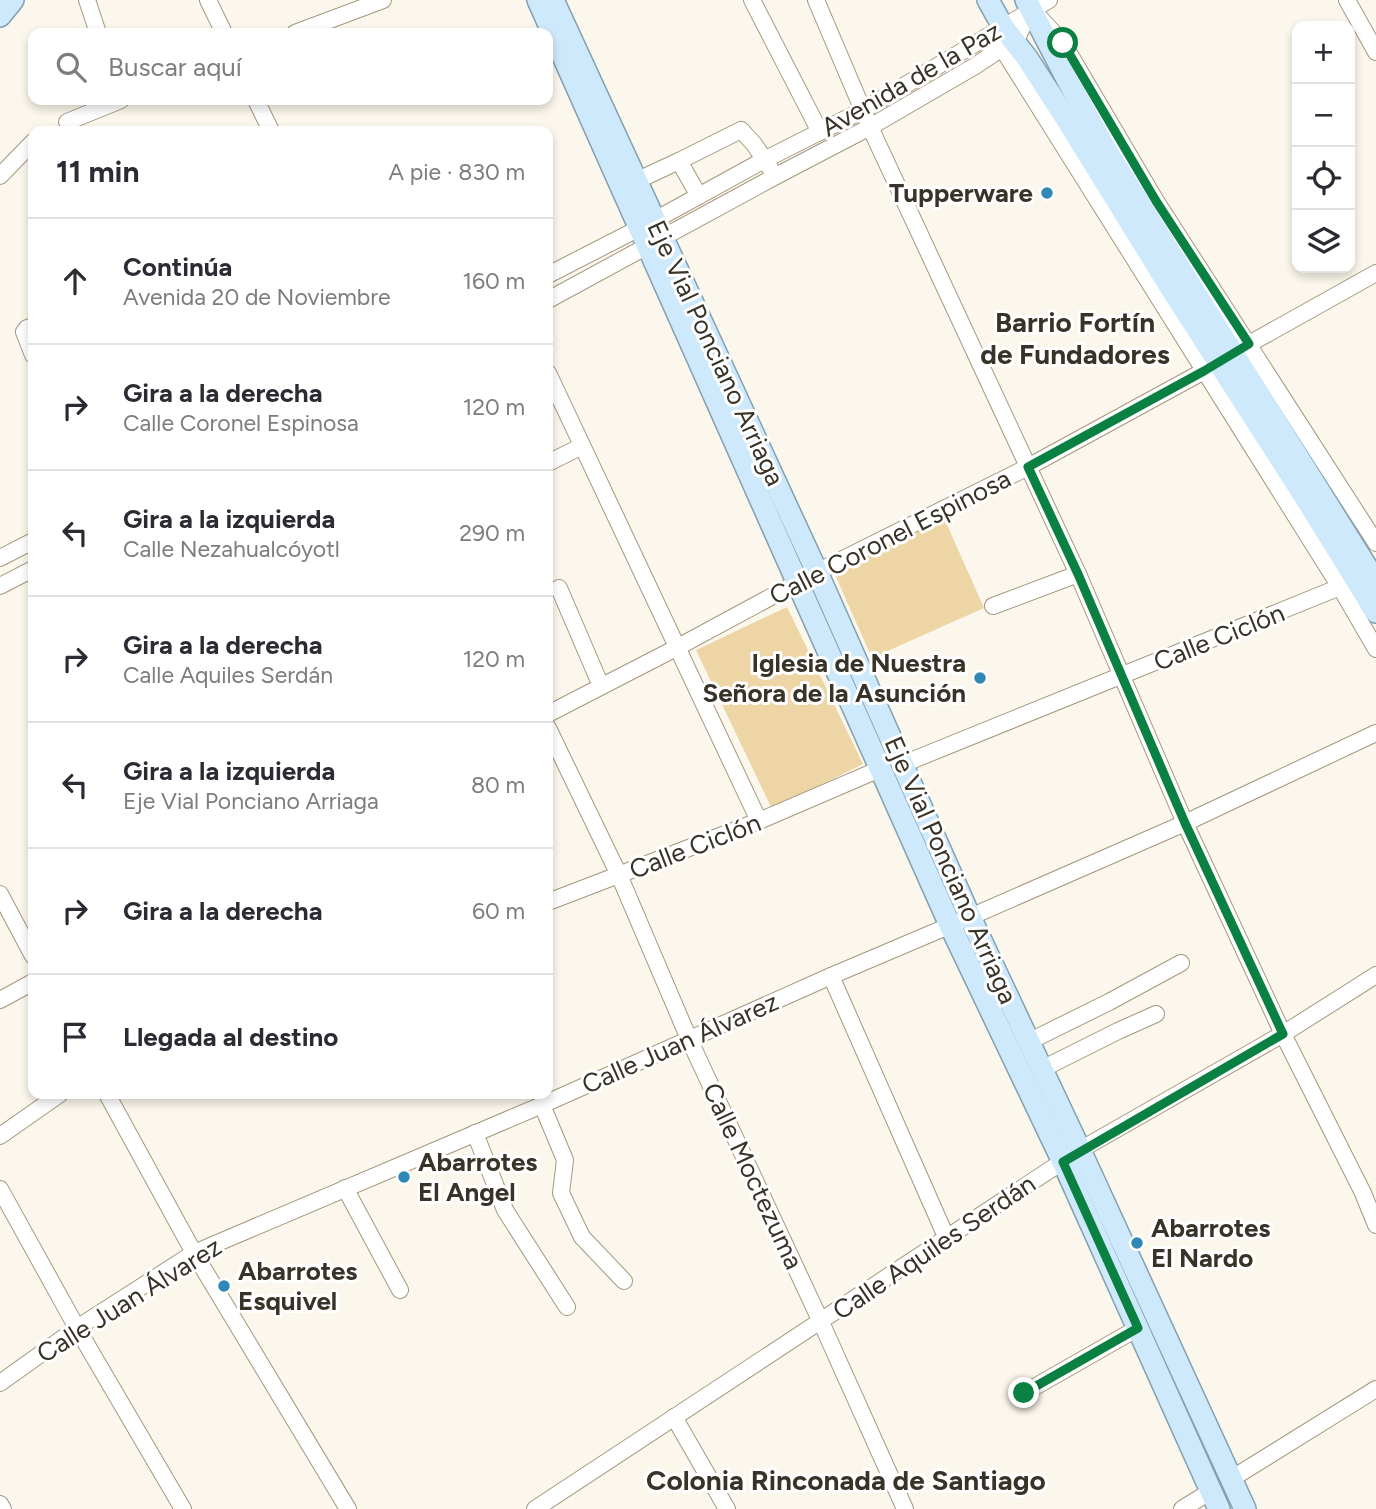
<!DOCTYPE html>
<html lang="es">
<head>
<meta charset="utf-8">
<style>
  :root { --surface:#fff; --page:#f7f7f7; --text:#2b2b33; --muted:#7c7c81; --line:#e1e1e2 }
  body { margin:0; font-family:Figtree,sans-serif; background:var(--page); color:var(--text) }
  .controls { position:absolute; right:21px; top:21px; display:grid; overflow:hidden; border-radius:14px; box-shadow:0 4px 10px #0003 }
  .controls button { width:63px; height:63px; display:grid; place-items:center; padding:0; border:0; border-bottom:2px solid var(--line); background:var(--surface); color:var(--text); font:35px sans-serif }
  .stop { position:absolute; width:21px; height:21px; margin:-16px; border:5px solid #0b8043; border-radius:50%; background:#fff }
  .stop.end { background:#0b8043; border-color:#fff; box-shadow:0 2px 7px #0008 }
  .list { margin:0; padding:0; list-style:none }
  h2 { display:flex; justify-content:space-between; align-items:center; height:91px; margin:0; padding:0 28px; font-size:30px }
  h2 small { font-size:23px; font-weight:400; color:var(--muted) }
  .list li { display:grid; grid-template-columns:46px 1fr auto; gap:21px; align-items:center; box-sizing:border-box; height:126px; padding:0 28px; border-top:2px solid var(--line) }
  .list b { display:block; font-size:26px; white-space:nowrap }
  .list p { margin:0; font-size:23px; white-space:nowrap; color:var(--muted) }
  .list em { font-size:23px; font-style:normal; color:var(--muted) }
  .icon { flex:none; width:38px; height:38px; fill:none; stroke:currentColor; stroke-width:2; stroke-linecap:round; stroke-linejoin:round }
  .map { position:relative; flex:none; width:1376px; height:1509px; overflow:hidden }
  .search { position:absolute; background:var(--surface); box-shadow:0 4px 10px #0003; left:28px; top:28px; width:525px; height:77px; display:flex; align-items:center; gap:18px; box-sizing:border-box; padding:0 24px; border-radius:14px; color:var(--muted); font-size:26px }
  .panel { position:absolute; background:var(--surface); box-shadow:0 4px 10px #0003; left:28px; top:126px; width:525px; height:973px; border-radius:14px }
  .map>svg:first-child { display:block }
  .green { fill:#eed5a6 }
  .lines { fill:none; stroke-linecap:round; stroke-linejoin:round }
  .minor-casing { stroke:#a5977e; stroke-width:18 }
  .major-casing { stroke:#83a0b0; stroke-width:24 }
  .minor { stroke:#fff; stroke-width:16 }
  .major { stroke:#cde9fb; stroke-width:21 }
  .route { stroke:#0b8043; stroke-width:9 }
  .poi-dot { fill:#3088b6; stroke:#fff; stroke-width:2.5 }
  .labels { text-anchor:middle; stroke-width:6; stroke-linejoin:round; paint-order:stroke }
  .street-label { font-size:26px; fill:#383328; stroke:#fff }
  .poi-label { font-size:26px; font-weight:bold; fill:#383328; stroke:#fff; text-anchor:start }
  .neighbourhood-label { font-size:28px; font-weight:bold; fill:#383328; stroke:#fff }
</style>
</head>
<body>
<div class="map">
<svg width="1376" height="1509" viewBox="0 0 1376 1509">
  <rect width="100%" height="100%" fill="#fcf7ec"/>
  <!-- green -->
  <g class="green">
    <polygon points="944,518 984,608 872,658 832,568"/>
    <polygon points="787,607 863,764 772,809 696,650"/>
  </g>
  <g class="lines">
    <!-- minor casing -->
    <g class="minor-casing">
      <g id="minor">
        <polyline points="87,0 98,33"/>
        <polyline points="208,0 224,33"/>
        <polyline points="752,0 820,132"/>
        <polyline points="816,0 870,127 1078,574 1185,823 1283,1034 1363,1193 1376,1225"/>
        <polyline points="1347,0 1376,52"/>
        <polyline points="1040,18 1063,43 1156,201 1376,543"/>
        <polyline points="295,33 383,0"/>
        <polyline points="1002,48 1340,587 1376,649"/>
        <polyline points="256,100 271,131"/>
        <polyline points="67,122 121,100"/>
        <polyline points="679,161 699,196"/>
        <polyline points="0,176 33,142"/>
        <polyline points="636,181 679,161 741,130 754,144 770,168"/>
        <polyline points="548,275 655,220 764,160 863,110 1049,0"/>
        <polyline points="548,300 776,176 870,127 975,66 1002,48 1019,34 1031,9"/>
        <polyline points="33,326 27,328 24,332 33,355"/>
        <polyline points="548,373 759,821"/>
        <polyline points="548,463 582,446"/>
        <polyline points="0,558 33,541"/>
        <polyline points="0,586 33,569"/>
        <polyline points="559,588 601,686"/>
        <polyline points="993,606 1078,574"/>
        <polyline points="548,714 678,647 817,572 1028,467 1204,371 1249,344 1376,273"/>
        <polyline points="548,728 619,875 689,1039 821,1322 905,1509"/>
        <polyline points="903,764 1340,587"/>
        <polyline points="0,894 33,956"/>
        <polyline points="548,902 759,821 880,769"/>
        <polyline points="831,976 947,1239"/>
        <polyline points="0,1000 33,982"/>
        <polyline points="1028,1042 1109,1002 1181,963"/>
        <polyline points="1042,1069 1118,1031 1156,1014"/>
        <polyline points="107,1094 194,1253 348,1509"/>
        <polyline points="542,1105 565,1160 561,1193 582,1237 624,1281"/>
        <polyline points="475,1133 505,1210 567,1307"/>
        <polyline points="0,1136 60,1094"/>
        <polyline points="345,1188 400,1290"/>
        <polyline points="0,1189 77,1328 183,1509"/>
        <polyline points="0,1383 77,1328 194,1253 542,1105 831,976 970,917 1185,823 1376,733"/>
        <polyline points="1024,1393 1138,1328"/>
        <polyline points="674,1417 727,1509"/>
        <polyline points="1231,1479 1376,1389"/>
        <polyline points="0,1504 3,1509"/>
        <polyline points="535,1509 1080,1150 1283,1034 1376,975"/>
        <polyline points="1182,1509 1211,1491"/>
      </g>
    </g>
    <!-- major casing -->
    <g class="major-casing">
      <g id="major">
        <polyline points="538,0 950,925 1063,1162 1219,1509"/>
        <polyline points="553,0 817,572 970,917 1080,1150 1245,1509"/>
        <polyline points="988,0 1003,27 1027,58 1067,120 1170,287 1303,494 1376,612"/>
        <polyline points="1026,0 1069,83 1106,150 1376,582"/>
        <polyline points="0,16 13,0"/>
      </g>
    </g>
    <!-- minor -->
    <use href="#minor" class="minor"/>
    <!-- major -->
    <use href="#major" class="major"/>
  </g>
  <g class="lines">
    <!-- route -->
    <polyline class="route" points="1024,1393 1138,1328 1063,1162 1283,1034 1185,823 1078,574 1028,467 1204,371 1249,344 1156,201 1063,43"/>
  </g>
  <!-- markers -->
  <g class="poi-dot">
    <circle cx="1047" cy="193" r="7"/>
    <circle cx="980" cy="678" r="7"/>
    <circle cx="404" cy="1177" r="7"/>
    <circle cx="1137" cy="1243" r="7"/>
    <circle cx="224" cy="1286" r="7"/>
  </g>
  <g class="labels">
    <!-- street labels -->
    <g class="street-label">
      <text transform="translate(911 79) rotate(-30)" y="9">Avenida de la Paz</text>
      <text transform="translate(716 353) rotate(65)" y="9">Eje Vial Ponciano Arriaga</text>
      <text transform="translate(890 537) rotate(-27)" y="9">Calle Coronel Espinosa</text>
      <text transform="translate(1219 637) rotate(-22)" y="9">Calle Ciclón</text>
      <text transform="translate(695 846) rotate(-21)" y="9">Calle Ciclón</text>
      <text transform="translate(951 870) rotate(66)" y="9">Eje Vial Ponciano Arriaga</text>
      <text transform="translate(680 1043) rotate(-24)" y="9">Calle Juan Álvarez</text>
      <text transform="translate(753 1176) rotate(65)" y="9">Calle Moctezuma</text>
      <text transform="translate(934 1247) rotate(-34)" y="9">Calle Aquiles Serdán</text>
      <text transform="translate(129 1300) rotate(-32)" y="9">Calle Juan Álvarez</text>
    </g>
    <!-- poi labels -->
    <g class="poi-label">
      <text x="1033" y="202" text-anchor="end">Tupperware</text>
      <text x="966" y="672" text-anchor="end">Iglesia de Nuestra<tspan x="966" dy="30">Señora de la Asunción</tspan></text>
      <text x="418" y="1171">Abarrotes<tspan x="418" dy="30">El Angel</tspan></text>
      <text x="1151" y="1237">Abarrotes<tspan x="1151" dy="30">El Nardo</tspan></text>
      <text x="238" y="1280">Abarrotes<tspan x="238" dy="30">Esquivel</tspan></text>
    </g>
    <!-- neighbourhood labels -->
    <g class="neighbourhood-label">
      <text x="1075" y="332">Barrio Fortín<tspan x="1075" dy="32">de Fundadores</tspan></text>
      <text x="846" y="1490">Colonia Rinconada de Santiago</text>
    </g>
  </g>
</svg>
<div class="controls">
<button>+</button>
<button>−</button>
<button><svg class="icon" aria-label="locate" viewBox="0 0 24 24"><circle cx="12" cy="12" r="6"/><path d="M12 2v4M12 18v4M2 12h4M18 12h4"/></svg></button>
<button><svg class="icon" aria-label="layers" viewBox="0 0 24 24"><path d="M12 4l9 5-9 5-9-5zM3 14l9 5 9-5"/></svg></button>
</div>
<div class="stop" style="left:1063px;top:43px"></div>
<div class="stop end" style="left:1024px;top:1393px"></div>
<div class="search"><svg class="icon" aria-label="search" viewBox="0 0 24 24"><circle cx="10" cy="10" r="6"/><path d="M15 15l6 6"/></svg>Buscar aquí</div>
<section class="panel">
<h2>11 min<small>A pie · 830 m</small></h2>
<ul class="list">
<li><svg class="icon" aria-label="ahead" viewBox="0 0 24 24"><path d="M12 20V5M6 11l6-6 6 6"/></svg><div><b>Continúa</b><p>Avenida 20 de Noviembre</p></div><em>160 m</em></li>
<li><svg class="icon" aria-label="right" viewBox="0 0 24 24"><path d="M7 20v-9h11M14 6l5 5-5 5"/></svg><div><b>Gira a la derecha</b><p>Calle Coronel Espinosa</p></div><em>120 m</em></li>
<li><svg class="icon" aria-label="left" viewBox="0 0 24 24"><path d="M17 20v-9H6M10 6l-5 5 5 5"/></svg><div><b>Gira a la izquierda</b><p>Calle Nezahualcóyotl</p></div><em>290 m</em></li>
<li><svg class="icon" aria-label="right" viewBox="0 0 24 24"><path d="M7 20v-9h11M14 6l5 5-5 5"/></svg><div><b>Gira a la derecha</b><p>Calle Aquiles Serdán</p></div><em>120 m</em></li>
<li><svg class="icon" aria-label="left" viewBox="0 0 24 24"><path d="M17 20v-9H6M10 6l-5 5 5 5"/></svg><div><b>Gira a la izquierda</b><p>Eje Vial Ponciano Arriaga</p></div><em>80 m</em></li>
<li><svg class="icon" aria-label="right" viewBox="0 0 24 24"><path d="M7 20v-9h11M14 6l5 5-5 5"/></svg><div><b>Gira a la derecha</b></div><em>60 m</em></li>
<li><svg class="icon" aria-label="arrive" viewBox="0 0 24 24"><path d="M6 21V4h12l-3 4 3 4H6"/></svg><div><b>Llegada al destino</b></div></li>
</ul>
</section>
</div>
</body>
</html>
